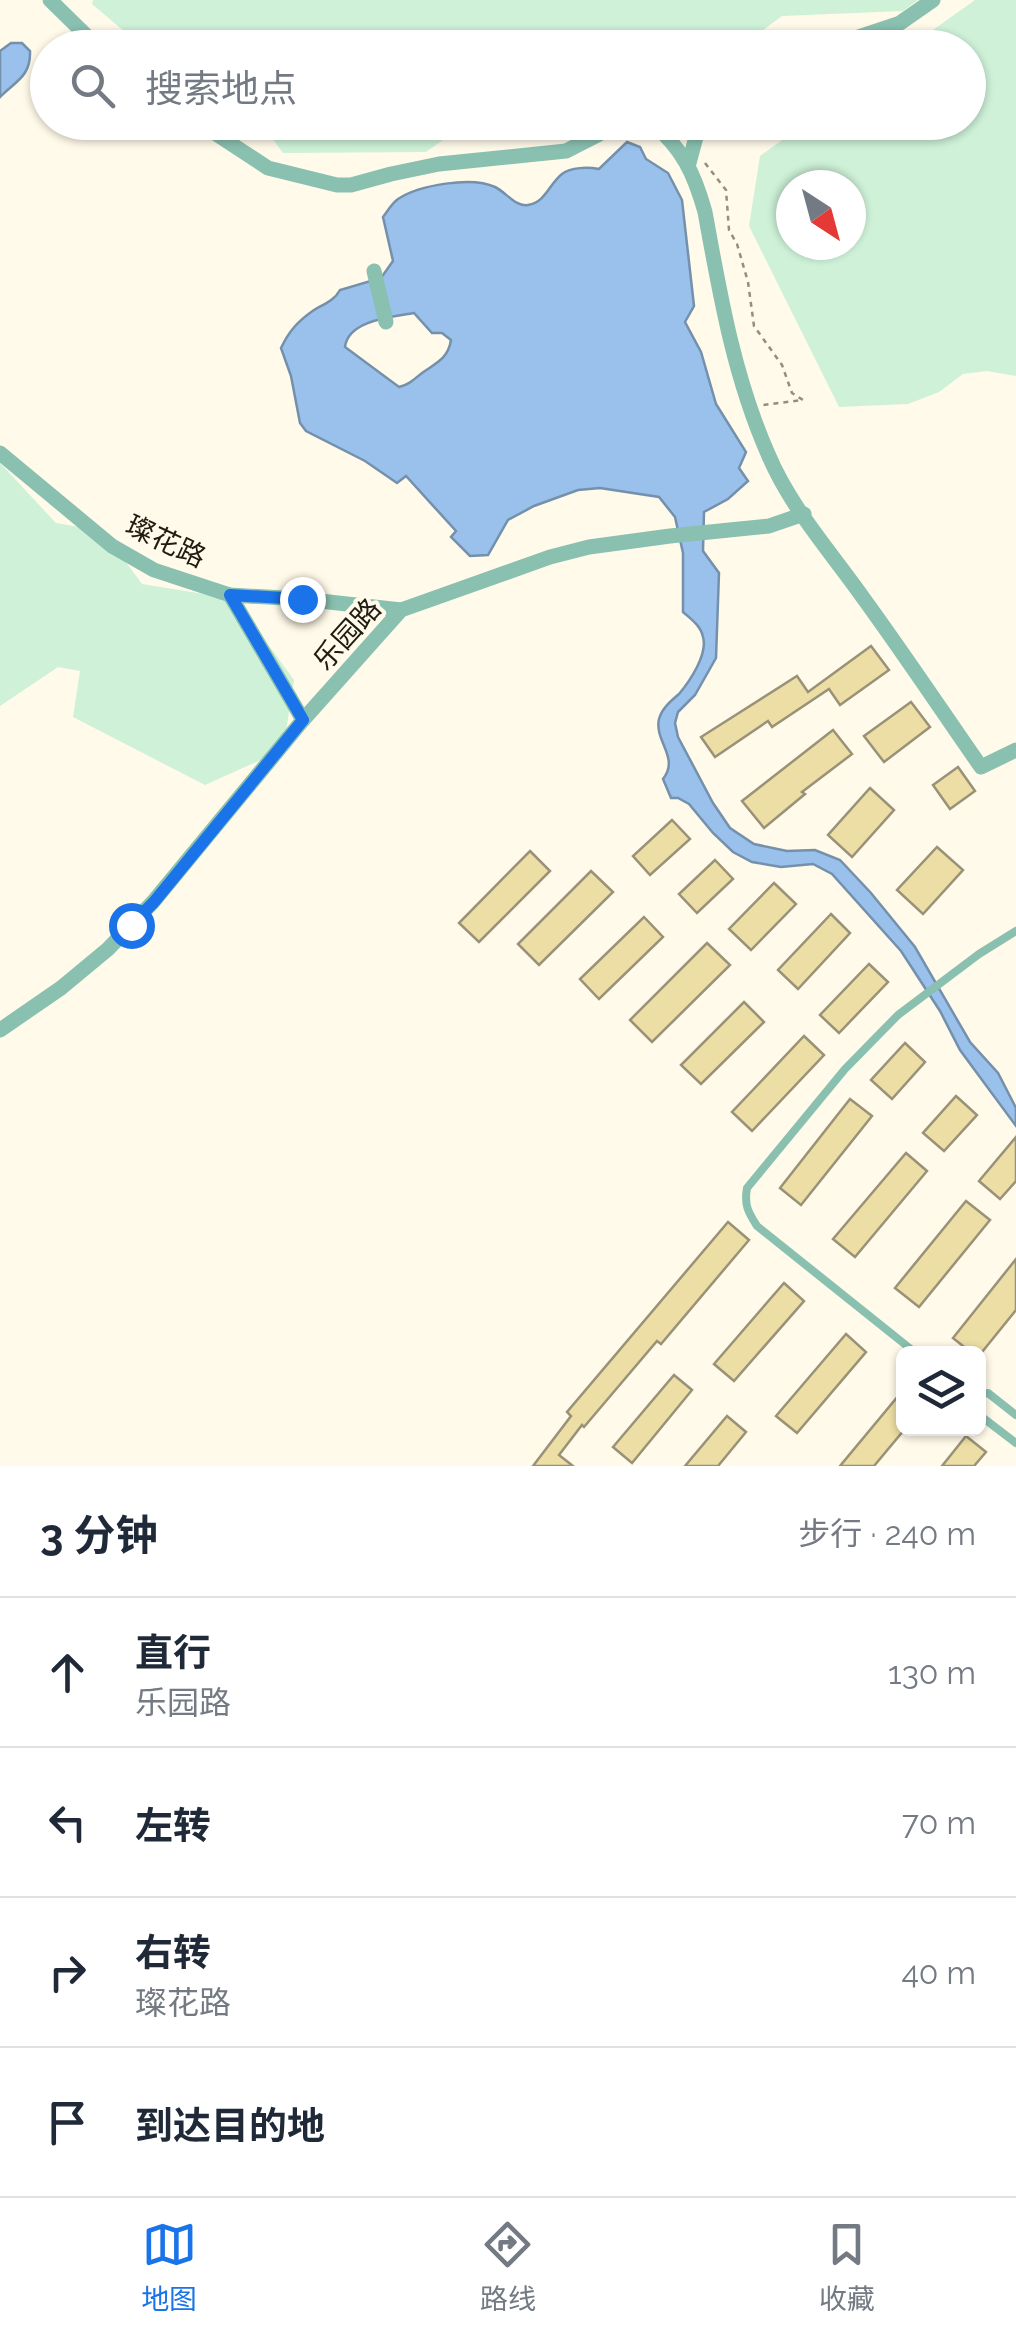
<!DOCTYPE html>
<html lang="zh">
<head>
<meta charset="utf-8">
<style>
  :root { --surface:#fff; --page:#f6f6f7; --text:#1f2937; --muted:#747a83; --line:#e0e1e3; --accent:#1a73e8 }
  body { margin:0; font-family:Raleway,"Noto Sans SC",sans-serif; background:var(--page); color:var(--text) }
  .controls { position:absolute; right:30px; bottom:30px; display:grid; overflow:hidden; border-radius:15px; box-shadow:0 2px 8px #0004 }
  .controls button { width:90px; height:90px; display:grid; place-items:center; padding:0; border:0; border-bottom:2px solid var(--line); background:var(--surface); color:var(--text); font:50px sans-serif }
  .compass { position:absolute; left:776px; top:170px; width:90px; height:90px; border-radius:50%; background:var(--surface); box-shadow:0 2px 8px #0004; rotate:144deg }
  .stop { position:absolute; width:30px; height:30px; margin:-22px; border:8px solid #1a73e8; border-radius:50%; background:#fff }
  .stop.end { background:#1a73e8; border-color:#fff; box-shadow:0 2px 10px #0008 }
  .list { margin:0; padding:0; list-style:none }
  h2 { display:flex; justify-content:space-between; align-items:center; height:130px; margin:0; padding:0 40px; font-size:42px }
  h2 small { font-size:32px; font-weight:400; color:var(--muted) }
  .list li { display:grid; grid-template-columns:65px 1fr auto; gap:30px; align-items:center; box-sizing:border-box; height:150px; padding:0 40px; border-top:2px solid var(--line) }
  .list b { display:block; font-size:38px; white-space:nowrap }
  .list p { margin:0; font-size:32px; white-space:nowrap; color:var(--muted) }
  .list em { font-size:32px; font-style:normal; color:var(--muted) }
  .icon { flex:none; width:55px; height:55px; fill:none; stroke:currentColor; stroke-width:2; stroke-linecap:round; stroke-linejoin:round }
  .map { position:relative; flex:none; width:1016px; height:1466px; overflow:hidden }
  .search { position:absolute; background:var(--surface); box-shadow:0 2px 8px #0004; left:30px; right:30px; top:30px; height:110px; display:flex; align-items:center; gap:25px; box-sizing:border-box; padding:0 35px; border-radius:55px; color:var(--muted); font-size:38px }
  .sheet { height:730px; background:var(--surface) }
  nav { display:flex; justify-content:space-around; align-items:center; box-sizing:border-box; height:140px; border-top:2px solid var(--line); background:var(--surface); font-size:28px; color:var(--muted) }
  nav a { display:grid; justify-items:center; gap:5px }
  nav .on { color:var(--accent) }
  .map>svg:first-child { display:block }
  .green { fill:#cef1d8; fill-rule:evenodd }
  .water { fill:#99c1ec; stroke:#7490ab; stroke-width:2.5; fill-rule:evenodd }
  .building { fill:#eddea5; stroke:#999278; stroke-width:2.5 }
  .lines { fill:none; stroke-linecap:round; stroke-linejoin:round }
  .path { stroke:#928e80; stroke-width:2.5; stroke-dasharray:5 5; stroke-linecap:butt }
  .service { stroke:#89c0b0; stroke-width:8 }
  .minor { stroke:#89c0b0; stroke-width:15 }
  .route { stroke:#1a73e8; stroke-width:12 }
  .labels { text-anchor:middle; stroke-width:8; stroke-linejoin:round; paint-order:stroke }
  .street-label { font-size:28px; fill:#1f1c12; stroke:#fffae9 }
</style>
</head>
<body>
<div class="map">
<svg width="1016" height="1466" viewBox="0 0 1016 1466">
  <rect width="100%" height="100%" fill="#fffae9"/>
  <!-- green -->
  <g class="green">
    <polygon points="93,0 918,0 903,11 782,16 740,47 144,48 92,4"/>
    <path d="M975 0H1016V376L987 371 963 374 939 392 908 404 839 407 749 226 760 156 806 123 968 122V48L909 47ZM791 185H851V245H791Z"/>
    <polygon points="261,123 467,123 426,152 283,153"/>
    <polygon points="0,463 56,523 103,531 142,584 235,599 294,680 283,750 205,785 73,717 80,671 58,667 0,706"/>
  </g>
  <!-- water -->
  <g class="water">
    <path d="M11 43H22L30 51C31 76 16 81 0 97V51Z"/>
    <path d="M627 142 640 147 646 159 668 173 682 200 694 306 685 322 701 352 716 404 746 452 739 468 748 481 728 499 704 512 703 551 719 573 716 658 695 695 678 712 675 723 678 737 713 803 730 828 754 844 787 851 815 850 840 860 871 893 915 947 970 1042 998 1073 1016 1108V1126L960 1050 940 1011 901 951 832 874 813 864 781 867 752 862 733 852 713 833 689 804 678 798H671L663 779C680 758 654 741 659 719 662 708 671 701 679 694 690 681 708 654 703 637 701 626 691 619 683 612V553L675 517 659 497 600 488 578 490 534 506 508 520 488 555 470 556 451 537 456 531 406 476 397 483 365 461 306 431 300 423 291 376 281 348C289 331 298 321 314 310 324 304 334 301 340 290L381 278 393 261 383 217C388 211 391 204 398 199 419 185 472 176 495 187 506 192 515 207 528 205 546 202 549 184 562 174 571 167 588 167 599 169ZM414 313 432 333H442L451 340C448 359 436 363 422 373 413 380 410 384 399 387L345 347C348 320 392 317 414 313Z"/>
  </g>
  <!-- building -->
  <g class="building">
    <polygon points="871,646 889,670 840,705 829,689 772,727 768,721 715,757 701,737 797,676 808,692"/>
    <polygon points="911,702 930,727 884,762 864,736"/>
    <polygon points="833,730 852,754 802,792 805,794 764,828 742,801"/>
    <polygon points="958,767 975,791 950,809 933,785"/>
    <polygon points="870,788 894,810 852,857 828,835"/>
    <polygon points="672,820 690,839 650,875 633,856"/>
    <polygon points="937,847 963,870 923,914 897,890"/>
    <polygon points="530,851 550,871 479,942 459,923"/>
    <polygon points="715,860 733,879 697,913 679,894"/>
    <polygon points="591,871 613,892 539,965 518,944"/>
    <polygon points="774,883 796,904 751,950 729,929"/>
    <polygon points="831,914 850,933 798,989 778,970"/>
    <polygon points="644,917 663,937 599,999 580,979"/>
    <polygon points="707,943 730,965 652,1042 630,1020"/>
    <polygon points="869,964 888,982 839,1033 820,1015"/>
    <polygon points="744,1002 764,1022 701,1084 681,1065"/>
    <polygon points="804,1036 824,1055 752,1131 732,1112"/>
    <polygon points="905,1043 925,1062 892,1099 871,1080"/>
    <polygon points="956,1096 977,1115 944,1151 923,1133"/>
    <polygon points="850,1099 872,1116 801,1205 780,1188"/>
    <polygon points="1016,1137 1016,1181 1000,1199 979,1181"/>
    <polygon points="906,1153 927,1171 855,1257 833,1239"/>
    <polygon points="966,1201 990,1220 919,1307 895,1288"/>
    <polygon points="728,1222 749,1240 661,1344 657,1341 584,1427 582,1425 559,1455 573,1466 533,1466 571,1416 567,1412"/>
    <polygon points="1016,1259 1016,1310 978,1357 978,1354 973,1354 953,1338"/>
    <polygon points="784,1283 804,1301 734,1381 714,1364"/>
    <polygon points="846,1334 866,1352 797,1433 776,1416"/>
    <polygon points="674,1375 692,1390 632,1463 613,1447"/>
    <polygon points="904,1389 904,1430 874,1466 840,1466"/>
    <polygon points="727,1416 746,1432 718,1466 685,1466"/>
    <polygon points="966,1436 986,1452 974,1466 942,1466"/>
  </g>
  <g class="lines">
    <!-- path -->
    <polyline class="path" points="705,163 726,190 729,230 737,244 748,282 754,326 782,365 792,393 803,400 763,405"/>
    <!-- service -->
    <g class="service">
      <path d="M917 1354 757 1226C748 1212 744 1205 747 1188L845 1069 898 1015 979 954 1016 931"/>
      <polyline points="978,1395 988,1393 1016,1415"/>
      <polyline points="978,1414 1016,1443"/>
    </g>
    <!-- minor -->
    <g class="minor">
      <polyline points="50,0 99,48"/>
      <polyline points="825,48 900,23 933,0"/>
      <polyline points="198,122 268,168 337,185 351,185 391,174 439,164 566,151 617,125 628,122"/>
      <path d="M651 122C683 149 694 173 705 212 720 295 734 377 768 454 790 507 831 552 864 599 904 654 942 711 981 767L1016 750"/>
      <polyline points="689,163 700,122"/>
      <polyline points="374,271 386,322"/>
      <polyline points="0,453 112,546 154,570 230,595 302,599 401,610"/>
      <polyline points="230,595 303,720"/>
      <polyline points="0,1030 61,988 108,949 153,902 303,720 401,610 550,557 589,547 670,536 769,526 804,514"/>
    </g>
  </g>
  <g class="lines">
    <!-- route -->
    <polyline class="route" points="131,925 154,902 303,720 230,595 302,599"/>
  </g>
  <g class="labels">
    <!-- street labels -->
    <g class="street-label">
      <text transform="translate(166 541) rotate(25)" y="10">璨花路</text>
      <text transform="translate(347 634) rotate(-48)" y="10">乐园路</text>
    </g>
  </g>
</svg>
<div class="controls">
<button><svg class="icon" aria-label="layers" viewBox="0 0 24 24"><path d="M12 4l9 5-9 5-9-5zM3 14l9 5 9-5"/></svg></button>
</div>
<svg class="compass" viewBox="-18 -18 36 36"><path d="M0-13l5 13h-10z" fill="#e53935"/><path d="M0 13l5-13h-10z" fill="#747a83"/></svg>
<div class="stop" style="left:131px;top:925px"></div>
<div class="stop end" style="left:302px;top:599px"></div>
<div class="search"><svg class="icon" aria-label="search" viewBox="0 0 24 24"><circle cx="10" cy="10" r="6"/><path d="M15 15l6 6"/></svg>搜索地点</div>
</div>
<section class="sheet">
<h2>3 分钟<small>步行 · 240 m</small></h2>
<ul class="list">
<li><svg class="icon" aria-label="ahead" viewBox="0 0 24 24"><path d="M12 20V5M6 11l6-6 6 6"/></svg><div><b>直行</b><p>乐园路</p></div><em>130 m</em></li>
<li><svg class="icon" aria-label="left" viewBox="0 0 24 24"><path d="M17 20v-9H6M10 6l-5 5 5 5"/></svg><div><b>左转</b></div><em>70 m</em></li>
<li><svg class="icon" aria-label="right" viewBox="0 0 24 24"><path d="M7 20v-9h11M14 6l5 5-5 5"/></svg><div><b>右转</b><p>璨花路</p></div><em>40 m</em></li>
<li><svg class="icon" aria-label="arrive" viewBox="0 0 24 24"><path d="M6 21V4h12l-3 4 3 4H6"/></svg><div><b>到达目的地</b></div></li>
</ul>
</section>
<nav>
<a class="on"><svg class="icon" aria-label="map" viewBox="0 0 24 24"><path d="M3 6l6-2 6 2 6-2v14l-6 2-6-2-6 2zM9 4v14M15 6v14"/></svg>地图</a>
<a><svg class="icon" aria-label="directions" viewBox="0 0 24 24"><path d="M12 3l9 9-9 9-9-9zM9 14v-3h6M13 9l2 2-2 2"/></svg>路线</a>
<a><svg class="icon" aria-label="saved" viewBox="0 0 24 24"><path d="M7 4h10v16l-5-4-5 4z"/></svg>收藏</a>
</nav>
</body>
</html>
